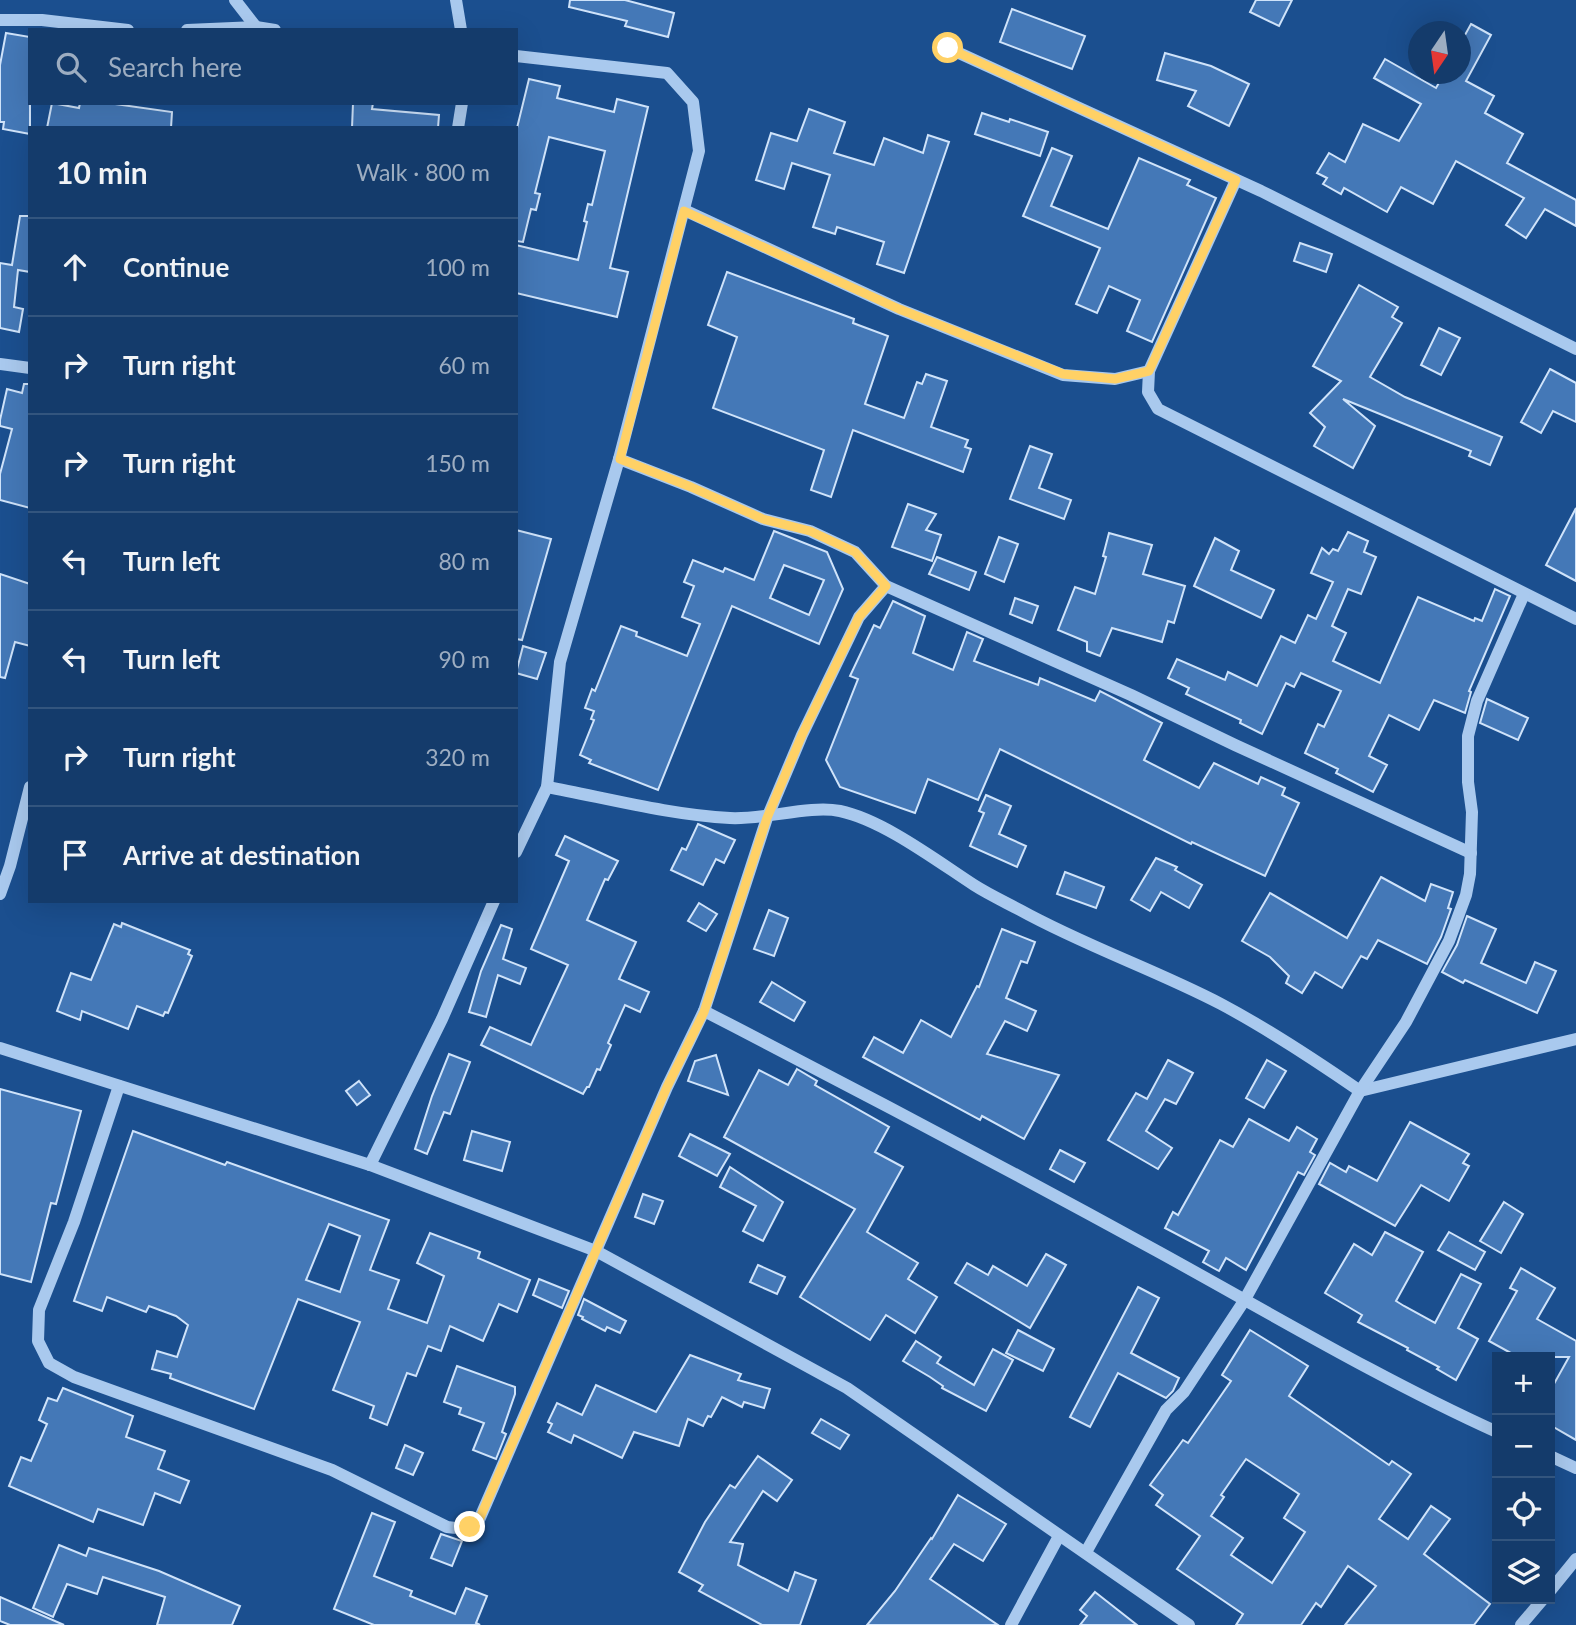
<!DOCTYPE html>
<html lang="en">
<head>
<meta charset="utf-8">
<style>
  :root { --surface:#143b6b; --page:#1d4271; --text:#f1f3f6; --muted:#9dadc1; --line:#33557e }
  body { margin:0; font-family:Lato,sans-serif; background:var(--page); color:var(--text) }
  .controls { position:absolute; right:21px; bottom:21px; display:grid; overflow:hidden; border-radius:0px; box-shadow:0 7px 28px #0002 }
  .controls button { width:63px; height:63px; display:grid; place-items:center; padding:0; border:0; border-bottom:2px solid var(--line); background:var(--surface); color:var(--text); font:35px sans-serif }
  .compass { position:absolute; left:1408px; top:21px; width:63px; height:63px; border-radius:50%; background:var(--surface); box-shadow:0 7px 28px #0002; rotate:193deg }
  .stop { position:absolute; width:21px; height:21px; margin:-16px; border:5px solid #ffd166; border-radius:50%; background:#fff }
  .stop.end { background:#ffd166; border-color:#fff; box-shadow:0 2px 7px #0008 }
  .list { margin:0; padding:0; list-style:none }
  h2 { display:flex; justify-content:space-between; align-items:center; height:91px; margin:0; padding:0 28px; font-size:30px }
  h2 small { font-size:23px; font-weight:400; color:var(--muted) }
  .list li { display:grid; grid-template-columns:46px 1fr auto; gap:21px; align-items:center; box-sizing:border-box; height:98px; padding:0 28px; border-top:2px solid var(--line) }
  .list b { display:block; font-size:26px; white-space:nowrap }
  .list em { font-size:23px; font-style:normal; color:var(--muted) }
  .icon { flex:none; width:38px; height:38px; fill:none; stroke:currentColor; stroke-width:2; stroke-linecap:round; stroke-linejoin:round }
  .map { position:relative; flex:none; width:1576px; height:1625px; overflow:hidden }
  .search { position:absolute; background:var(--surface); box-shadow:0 7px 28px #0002; left:28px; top:28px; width:490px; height:77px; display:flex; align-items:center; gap:18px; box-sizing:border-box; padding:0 24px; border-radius:0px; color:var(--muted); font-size:26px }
  .panel { position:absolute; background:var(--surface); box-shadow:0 7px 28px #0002; left:28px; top:126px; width:490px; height:777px; border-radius:0px }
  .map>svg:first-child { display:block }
  .building { fill:#4478b7; stroke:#cfe3fa; stroke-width:2; fill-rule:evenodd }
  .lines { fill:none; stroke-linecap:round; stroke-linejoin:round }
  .minor { stroke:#a9c9ee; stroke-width:12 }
  .route { stroke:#ffd166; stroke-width:9 }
</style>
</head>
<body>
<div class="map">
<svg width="1576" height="1625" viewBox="0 0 1576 1625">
  <rect width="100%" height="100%" fill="#1b4f8f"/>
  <!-- building -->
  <g class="building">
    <polygon points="570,0 625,0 674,13 668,37 625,26 627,21 569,7"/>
    <polygon points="1256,0 1292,0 1279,26 1250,12"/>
    <polygon points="1012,9 1085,36 1072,69 1000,42"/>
    <polygon points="1471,24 1491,35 1466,81 1494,96 1485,113 1523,134 1507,163 1576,200 1576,226 1545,209 1526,238 1506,225 1524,198 1456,161 1433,204 1401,187 1387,212 1344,188 1341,194 1323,184 1327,178 1317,173 1329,153 1345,162 1363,124 1399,141 1421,104 1374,78 1385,59 1436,88 1444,74 1460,74 1460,44"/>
    <polygon points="6,33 30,37 30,134 3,129 4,122 0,122 0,65"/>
    <polygon points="1165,53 1211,66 1249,84 1229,126 1188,106 1196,91 1157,80"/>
    <polygon points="529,79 560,86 557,98 614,112 617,99 648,107 610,268 628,272 617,317 516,293 516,245 578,260 587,222 584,221 588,204 592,205 605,151 549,137 535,193 540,194 536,210 531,209 523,242 516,241 516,132"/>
    <polygon points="52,103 79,108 80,103 108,103 172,112 171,128 47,128"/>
    <polygon points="353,103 373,103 372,109 439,115 438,128 352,128"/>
    <polygon points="809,109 845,122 834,153 874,165 884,138 923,153 928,135 949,142 904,273 877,264 884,242 837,227 835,234 813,227 830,175 792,163 784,189 756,180 771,133 797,141"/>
    <polygon points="982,113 1009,122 1010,119 1048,132 1040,156 975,134"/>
    <polygon points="1052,148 1072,156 1051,206 1108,229 1139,158 1190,180 1187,185 1216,198 1152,342 1127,331 1140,300 1109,286 1097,313 1076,304 1100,248 1023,216"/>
    <polygon points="20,216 30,216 30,272 18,270 14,307 23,309 19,332 0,328 0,263 12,265"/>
    <polygon points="1300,243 1332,254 1326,272 1294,261"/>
    <polygon points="727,272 854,319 853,323 888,336 865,404 904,418 917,382 922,384 926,374 947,381 931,427 968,440 965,447 971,449 963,472 853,430 831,497 811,490 824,450 713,408 737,337 708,325"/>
    <polygon points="1359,285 1398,307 1392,317 1402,323 1370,377 1405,397 1502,437 1490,465 1469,456 1471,451 1343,399 1375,426 1353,468 1314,446 1325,427 1310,413 1341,381 1313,366"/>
    <polygon points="1439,328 1460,338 1441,375 1421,365"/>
    <polygon points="1550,369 1576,383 1576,422 1553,411 1541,433 1521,422"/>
    <polygon points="24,384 30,384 30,508 0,500 0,474 12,429 0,426 0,420 7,389 22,393"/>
    <polygon points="1030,446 1052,454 1039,488 1071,500 1064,519 1010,499"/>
    <polygon points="908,504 936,514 926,530 941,535 932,561 892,547"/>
    <polygon points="1576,508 1576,581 1546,565"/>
    <polygon points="516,530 551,539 522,640 516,639"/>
    <path d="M774 531 827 552 843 589 819 644 732 606 658 790 589 763 591 760 580 755 594 720 591 719 594 711 585 708 592 689 595 691 621 626 637 632 636 636 687 656 700 624 682 617 694 586 684 582 693 560 723 572 725 568 754 580ZM784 565 824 580 809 615 770 598Z"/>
    <polygon points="1348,532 1368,541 1364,552 1376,557 1361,594 1348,589 1332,626 1346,633 1333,661 1380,683 1418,597 1474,621 1475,618 1482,621 1495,589 1510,596 1469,691 1471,692 1465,713 1434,700 1419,730 1389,715 1369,756 1387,765 1373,792 1336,773 1338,769 1305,753 1318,724 1324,727 1341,691 1301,673 1294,687 1286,683 1262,734 1240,723 1241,720 1186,694 1189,688 1168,678 1177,659 1225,680 1228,672 1257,686 1281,636 1295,643 1308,615 1316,619 1333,582 1311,573 1322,548 1329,554 1333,549 1338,551"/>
    <polygon points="1109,533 1152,545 1143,574 1185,586 1174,623 1168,621 1162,642 1112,628 1100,656 1087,651 1087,642 1058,630 1075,587 1095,594 1106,557 1103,556"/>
    <polygon points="999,537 1018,544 1004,582 985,574"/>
    <polygon points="1215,538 1239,551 1231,570 1274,590 1261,618 1194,586"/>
    <polygon points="937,557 976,572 969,590 929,574"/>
    <polygon points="0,574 30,584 30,646 15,642 5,678 0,677"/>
    <polygon points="1015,598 1038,606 1032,623 1010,614"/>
    <polygon points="893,601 925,616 913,653 953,670 967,632 983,639 974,661 1038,685 1040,678 1095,701 1100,691 1162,723 1144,760 1199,788 1214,763 1258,784 1261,777 1285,788 1282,795 1299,803 1265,876 1192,842 1191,844 1000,749 978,800 928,779 915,813 840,787 826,760 858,679 850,676 874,625 880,628"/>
    <polygon points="523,646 546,653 537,679 516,673"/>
    <polygon points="1487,699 1528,718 1518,740 1480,723"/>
    <polygon points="986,795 1011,806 999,834 1026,846 1017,867 970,846 984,813 979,811"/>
    <polygon points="698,824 735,840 724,863 716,859 703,885 671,870 682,848 686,850"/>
    <polygon points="565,836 618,861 608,880 605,879 587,920 636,942 619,979 649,992 640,1012 625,1005 608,1043 611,1045 600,1070 597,1069 589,1087 587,1087 583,1094 481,1045 490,1027 531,1045 568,965 531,949 569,861 556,855"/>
    <polygon points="1156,858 1177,867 1175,870 1202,885 1189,908 1161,892 1150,911 1131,900"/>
    <polygon points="1065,872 1104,887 1096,908 1057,894"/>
    <polygon points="1381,877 1425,901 1431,884 1453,892 1448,908 1451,909 1441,937 1427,964 1378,940 1367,959 1361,956 1342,988 1315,972 1302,993 1286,983 1289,976 1270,957 1242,941 1270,893 1347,938"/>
    <polygon points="699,903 717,914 706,931 688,921"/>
    <polygon points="769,910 788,918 774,956 754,949"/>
    <polygon points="1467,916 1496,929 1481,963 1526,983 1535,962 1556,971 1537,1013 1465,980 1463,983 1442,972 1457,945"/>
    <polygon points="122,923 190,950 188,954 192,956 168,1013 165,1012 163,1016 137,1006 128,1029 82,1011 80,1020 57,1011 71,973 91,980 114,924 121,927"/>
    <polygon points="501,925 512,929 503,959 526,968 520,984 498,975 486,1017 469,1012 481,971"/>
    <polygon points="1002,929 1035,942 1027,963 1021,961 1006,998 1036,1011 1027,1031 1005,1021 987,1054 1059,1075 1024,1139 982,1116 980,1120 863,1057 874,1037 903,1053 921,1020 951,1037 977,986 979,987"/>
    <polygon points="772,982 805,1002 794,1021 760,1002"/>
    <polygon points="449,1054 470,1062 450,1114 444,1112 427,1154 415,1149 432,1096"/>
    <polygon points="716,1055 728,1095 688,1081 695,1061"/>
    <polygon points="1168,1060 1193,1073 1176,1104 1165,1099 1146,1131 1172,1148 1158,1169 1108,1140 1136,1093 1147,1099"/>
    <polygon points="1267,1060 1286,1071 1264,1108 1246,1098"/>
    <polygon points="797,1069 817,1081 815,1085 889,1127 875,1152 903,1167 867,1232 918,1263 908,1279 937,1297 915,1333 886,1315 870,1340 800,1297 855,1209 724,1137 759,1070 788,1085"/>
    <polygon points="359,1081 370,1095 357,1105 346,1091"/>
    <polygon points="0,1089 81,1111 56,1204 51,1203 31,1282 0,1274"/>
    <polygon points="1249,1119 1289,1141 1297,1127 1317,1139 1310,1152 1315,1155 1304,1175 1298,1172 1246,1270 1226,1258 1219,1271 1203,1262 1209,1251 1165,1228 1173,1212 1178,1215 1220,1140 1233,1147"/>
    <polygon points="1410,1122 1469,1154 1463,1163 1469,1166 1449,1201 1421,1185 1395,1226 1319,1184 1330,1163 1346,1172 1349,1166 1377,1181"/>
    <path d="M133 1131 225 1165 227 1162 389 1220 370 1270 399 1280 388 1309 427 1323 444 1276 417 1263 430 1233 480 1252 478 1258 530 1280 517 1312 499 1304 483 1341 450 1326 441 1351 428 1346 416 1376 407 1373 387 1425 370 1418 374 1406 333 1390 360 1322 298 1299 254 1409 170 1378 171 1374 152 1369 157 1351 177 1357 188 1325 176 1316 149 1306 146 1312 107 1297 102 1311 74 1301ZM329 1224 360 1236 340 1292 306 1280Z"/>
    <polygon points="472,1131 510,1142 502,1171 464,1160"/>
    <polygon points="690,1134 730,1154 717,1176 679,1156"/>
    <polygon points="1060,1150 1085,1163 1074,1182 1050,1169"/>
    <polygon points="730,1167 783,1202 763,1241 743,1231 756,1206 720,1187"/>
    <polygon points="643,1194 663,1201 654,1224 635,1217"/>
    <polygon points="1504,1202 1523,1214 1501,1253 1480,1241"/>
    <polygon points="1385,1232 1423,1252 1396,1301 1404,1306 1435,1323 1461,1274 1481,1284 1458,1328 1478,1339 1456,1380 1437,1369 1439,1367 1407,1350 1408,1348 1358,1322 1362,1315 1325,1293 1354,1244 1372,1255"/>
    <polygon points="1449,1232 1485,1252 1475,1270 1438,1250"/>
    <polygon points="1046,1254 1066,1265 1030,1328 955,1283 967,1263 988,1275 993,1266 1027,1286"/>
    <polygon points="758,1265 785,1277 777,1294 750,1282"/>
    <polygon points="1521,1268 1555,1288 1537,1319 1576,1341 1576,1440 1550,1425 1550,1391 1569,1357 1518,1357 1489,1341 1517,1291 1510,1288"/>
    <polygon points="539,1279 569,1291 562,1308 533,1295"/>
    <polygon points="1138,1287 1159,1298 1131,1353 1179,1378 1173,1391 1166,1398 1118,1373 1090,1427 1070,1417"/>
    <polygon points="584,1299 626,1321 620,1333 607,1327 605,1331 582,1319 583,1317 578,1315"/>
    <polygon points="1018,1330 1054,1349 1043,1371 1006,1353"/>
    <path d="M1250 1330 1308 1366 1289 1396 1389 1465 1392 1461 1411 1474 1379 1519 1408 1539 1431 1506 1450 1519 1424 1554 1490 1604 1474 1625H1345L1376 1586 1348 1566 1321 1607 1316 1603 1301 1625H1236L1243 1614 1177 1569 1200 1536 1156 1505 1163 1495 1150 1485 1183 1440 1188 1443 1231 1381 1222 1375ZM1246 1459 1299 1494 1284 1518 1305 1532 1272 1583 1231 1555 1243 1538 1211 1516 1224 1497 1221 1495Z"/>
    <polygon points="916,1341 941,1357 937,1363 974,1385 993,1349 1013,1360 986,1411 942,1388 943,1386 930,1377 903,1361"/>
    <polygon points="690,1355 741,1374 738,1380 770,1389 764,1408 744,1402 742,1407 722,1397 711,1417 708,1416 703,1426 688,1419 679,1446 634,1432 622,1458 574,1435 571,1443 548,1432 552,1424 548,1422 557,1403 582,1415 596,1385 656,1412"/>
    <polygon points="457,1366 515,1387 515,1394 502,1432 506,1434 496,1459 473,1450 484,1423 459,1414 461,1408 444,1402"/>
    <polygon points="63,1388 133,1416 126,1437 165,1451 158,1469 189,1481 180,1503 155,1493 143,1525 98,1509 93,1522 9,1486 21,1457 31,1461 47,1424 39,1420 48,1398 57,1401"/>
    <polygon points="821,1419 849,1435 840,1449 812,1433"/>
    <polygon points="405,1445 423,1453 413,1475 396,1468"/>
    <polygon points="758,1456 792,1480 777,1501 763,1491 730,1542 743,1544 738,1565 788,1591 795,1572 816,1580 800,1625 762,1625 699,1591 703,1585 679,1572 705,1522 730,1485 735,1488"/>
    <polygon points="958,1495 1006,1524 983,1561 954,1544 930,1579 998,1625 867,1625 895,1591 931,1538 932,1539"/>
    <polygon points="372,1513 395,1522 374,1576 412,1591 410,1596 455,1614 466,1588 487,1596 476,1623 480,1625 374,1625 334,1609"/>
    <polygon points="441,1534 462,1541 452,1566 431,1558"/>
    <polygon points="59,1545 86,1556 89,1548 159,1571 240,1606 232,1625 157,1625 165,1597 103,1577 97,1594 67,1584 53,1617 33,1608"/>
    <polygon points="1095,1592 1137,1625 1080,1625 1087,1616 1080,1610"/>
    <polygon points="0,1597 64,1625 10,1625 0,1621"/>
  </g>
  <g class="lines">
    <!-- minor -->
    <g class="minor">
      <polyline points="235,0 256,27"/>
      <polyline points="456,0 461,30"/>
      <polyline points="0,20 42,20 128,30"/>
      <polyline points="187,30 256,27 275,30"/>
      <polyline points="948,48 1261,191 1576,349"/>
      <polyline points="516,56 667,73 693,102 699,151 619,459 560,662 547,787 516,852"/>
      <polyline points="458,128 462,103"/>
      <polyline points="1236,180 1149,371 1148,392 1158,409 1576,619"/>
      <polyline points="684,210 899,309 1063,375 1115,379 1149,371"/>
      <polyline points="0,364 30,368"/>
      <polyline points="619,459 691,487 763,519 810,531 855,552 886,586 1131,695 1235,745 1471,853"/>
      <path d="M547 787C606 798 670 815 730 818 764 820 809 805 840 811 883 820 937 861 974 885 988 894 1005 902 1020 910 1085 946 1156 970 1221 1004 1270 1030 1315 1060 1360 1091L1576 1039"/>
      <polyline points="0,894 10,866 30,787"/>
      <polyline points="704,1011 767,818 802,735 859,617 886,586"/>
      <polyline points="0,1048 370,1165 596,1251 847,1388 1189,1625"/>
      <path d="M119 1086 74 1222 39 1310 38 1341 49 1363 74 1377 332 1470 447 1527C461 1529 468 1529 479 1520L667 1087 704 1011C856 1089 1007 1169 1157 1251 1270 1313 1380 1379 1497 1432"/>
      <polyline points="370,1165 442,1019 494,901"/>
      <polyline points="1550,1456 1576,1468"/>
      <polyline points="1086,1552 1166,1410 1184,1392 1244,1301 1360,1091 1406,1022 1449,941 1466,895 1470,874 1472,812 1468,782 1468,736 1477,701 1524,594"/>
      <polyline points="1550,1591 1576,1559"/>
      <polyline points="1011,1625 1059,1536"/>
      <polyline points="1521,1625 1543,1599"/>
    </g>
  </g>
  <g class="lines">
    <!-- route -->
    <polyline class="route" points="470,1527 479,1520 667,1087 704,1012 767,818 802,735 859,617 886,586 855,552 810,531 763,519 691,487 620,459 684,211 899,309 1063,374 1115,379 1149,371 1236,180 948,48"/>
  </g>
</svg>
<div class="controls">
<button>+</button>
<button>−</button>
<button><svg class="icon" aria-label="locate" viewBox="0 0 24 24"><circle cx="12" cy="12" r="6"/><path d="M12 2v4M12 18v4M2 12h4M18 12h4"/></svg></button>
<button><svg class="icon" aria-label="layers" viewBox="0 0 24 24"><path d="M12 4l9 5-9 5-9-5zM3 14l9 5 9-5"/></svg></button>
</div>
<svg class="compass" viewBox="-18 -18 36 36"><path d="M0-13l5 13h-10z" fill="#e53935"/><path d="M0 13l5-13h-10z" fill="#9dadc1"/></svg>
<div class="stop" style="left:948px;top:48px"></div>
<div class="stop end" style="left:470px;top:1527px"></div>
<div class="search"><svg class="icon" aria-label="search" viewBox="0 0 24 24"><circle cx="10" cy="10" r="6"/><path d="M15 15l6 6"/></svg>Search here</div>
<section class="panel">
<h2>10 min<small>Walk · 800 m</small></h2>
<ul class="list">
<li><svg class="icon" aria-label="ahead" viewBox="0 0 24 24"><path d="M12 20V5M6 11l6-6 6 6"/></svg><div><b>Continue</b></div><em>100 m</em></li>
<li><svg class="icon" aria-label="right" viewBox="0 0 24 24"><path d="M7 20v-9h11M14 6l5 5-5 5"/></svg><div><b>Turn right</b></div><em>60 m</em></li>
<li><svg class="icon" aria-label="right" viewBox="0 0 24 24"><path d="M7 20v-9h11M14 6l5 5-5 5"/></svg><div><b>Turn right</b></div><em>150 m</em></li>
<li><svg class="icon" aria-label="left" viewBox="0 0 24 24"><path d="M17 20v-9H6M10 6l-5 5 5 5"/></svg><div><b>Turn left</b></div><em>80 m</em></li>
<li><svg class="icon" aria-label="left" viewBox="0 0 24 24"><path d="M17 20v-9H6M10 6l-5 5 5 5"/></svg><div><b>Turn left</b></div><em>90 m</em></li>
<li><svg class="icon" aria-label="right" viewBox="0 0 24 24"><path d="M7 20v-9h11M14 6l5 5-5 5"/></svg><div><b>Turn right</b></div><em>320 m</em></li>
<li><svg class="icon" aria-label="arrive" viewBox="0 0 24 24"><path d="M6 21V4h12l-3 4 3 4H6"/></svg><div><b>Arrive at destination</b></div></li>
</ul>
</section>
</div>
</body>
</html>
